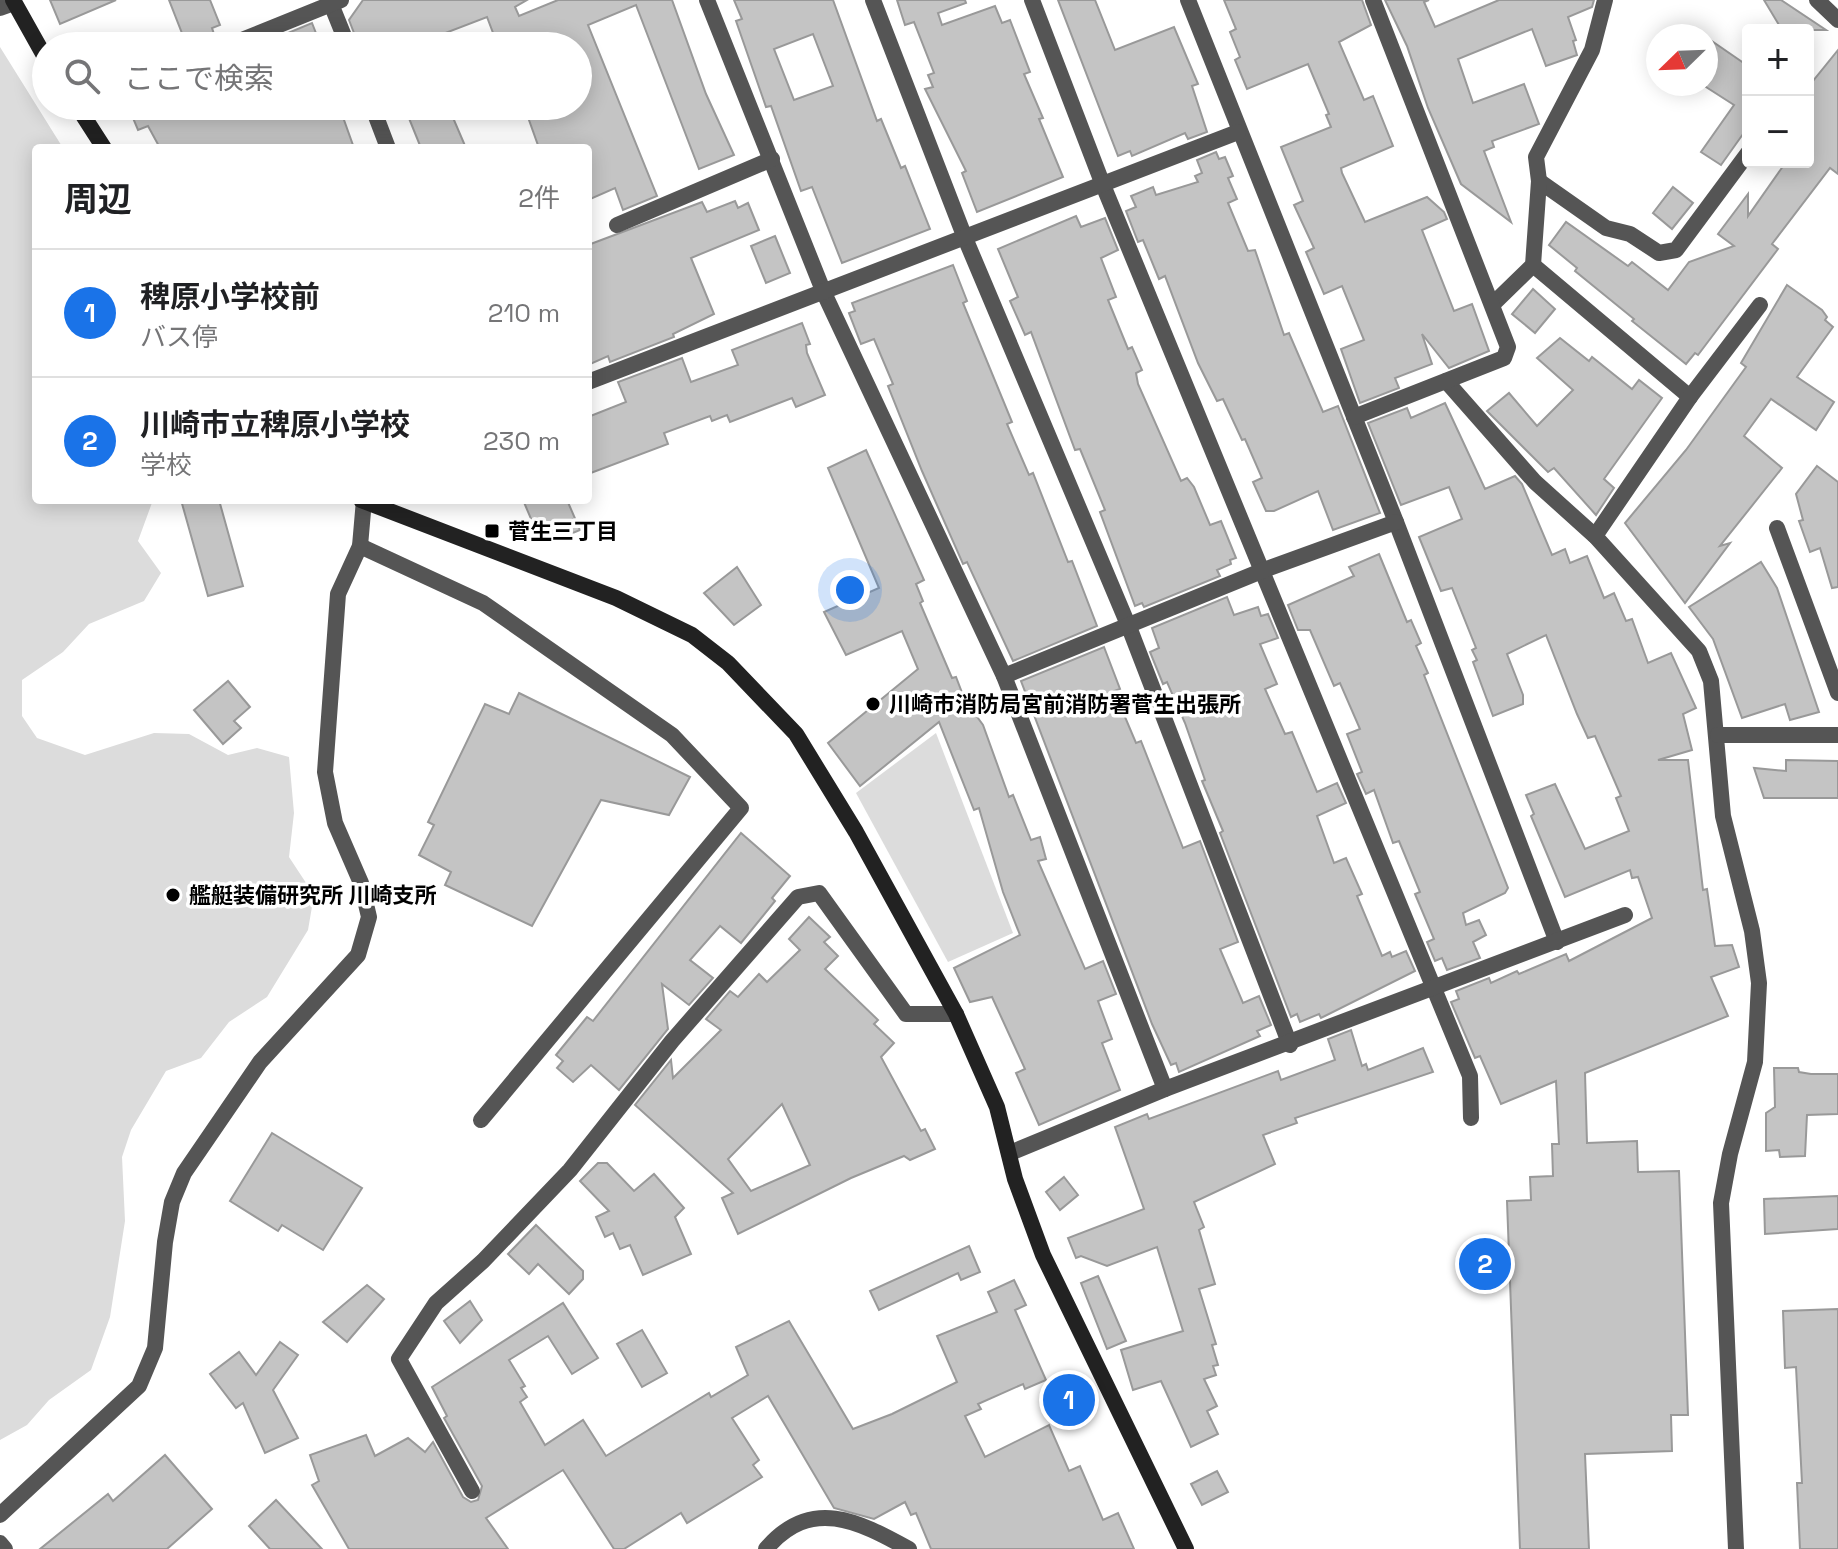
<!DOCTYPE html>
<html lang="ja">
<head>
<meta charset="utf-8">
<style>
  :root { --surface:#fff; --page:#f6f6f6; --text:#202124; --muted:#757577; --line:#e0e0e0; --accent:#1a73e8 }
  body { margin:0; font-family:"Space Grotesk","Noto Sans JP",sans-serif; background:var(--page); color:var(--text) }
  .controls { position:absolute; right:24px; top:24px; display:grid; overflow:hidden; border-radius:8px; box-shadow:0 4px 20px #0003 }
  .controls button { width:72px; height:72px; display:grid; place-items:center; padding:0; border:0; border-bottom:2px solid var(--line); background:var(--surface); color:var(--text); font:40px sans-serif }
  .compass { position:absolute; left:1646px; top:24px; width:72px; height:72px; border-radius:50%; background:var(--surface); box-shadow:0 4px 20px #0003; rotate:247deg }
  .you { position:absolute; left:850px; top:590px; width:28px; height:28px; margin:-20px; border:6px solid #fff; border-radius:50%; background:#1a73e8; box-shadow:0 0 0 12px #1a73e833 }
  .badge { display:grid; place-items:center; width:52px; height:52px; border-radius:50%; background:var(--accent); color:#fff; font-size:26px; font-weight:700 }
  .pin { position:absolute; translate:-50% -50%; border:4px solid #fff; box-shadow:0 2px 8px #0006 }
  .list { margin:0; padding:0; list-style:none }
  h2 { display:flex; justify-content:space-between; align-items:center; height:104px; margin:0; padding:0 32px; font-size:34px }
  h2 small { font-size:26px; font-weight:400; color:var(--muted) }
  .list li { display:grid; grid-template-columns:52px 1fr auto; gap:24px; align-items:center; box-sizing:border-box; height:128px; padding:0 32px; border-top:2px solid var(--line) }
  .list b { display:block; font-size:30px; white-space:nowrap }
  .list p { margin:0; font-size:26px; white-space:nowrap; color:var(--muted) }
  .list em { font-size:26px; font-style:normal; color:var(--muted) }
  .icon { flex:none; width:44px; height:44px; fill:none; stroke:currentColor; stroke-width:2; stroke-linecap:round; stroke-linejoin:round }
  .map { position:relative; flex:none; width:1838px; height:1549px; overflow:hidden }
  .search { position:absolute; background:var(--surface); box-shadow:0 4px 20px #0003; left:32px; top:32px; width:560px; height:88px; display:flex; align-items:center; gap:20px; box-sizing:border-box; padding:0 28px; border-radius:44px; color:var(--muted); font-size:30px }
  .panel { position:absolute; background:var(--surface); box-shadow:0 4px 20px #0003; left:32px; top:144px; width:560px; height:360px; border-radius:8px }
  .map>svg:first-child { display:block }
  .green { fill:#dcdcdc }
  .building { fill:#c4c4c4; stroke:#999; stroke-width:2; fill-rule:evenodd }
  .lines { fill:none; stroke-linecap:round; stroke-linejoin:round }
  .street { stroke:#555; stroke-width:16 }
  .secondary { stroke:#222; stroke-width:16 }
  .poi-dot { fill:#000; stroke:#fff; stroke-width:3 }
  .labels { text-anchor:middle; stroke-width:7; stroke-linejoin:round; paint-order:stroke }
  .poi-label { font-size:22px; font-weight:bold; fill:#000; stroke:#fff; text-anchor:start }
</style>
</head>
<body>
<div class="map">
<svg width="1838" height="1549" viewBox="0 0 1838 1549">
  <rect width="100%" height="100%" fill="#fff"/>
  <!-- green -->
  <g class="green">
    <polygon points="0,47 63,148 36,148 36,500 153,500 138,541 161,573 144,601 89,624 63,652 22,680 22,716 37,738 85,755 154,733 189,734 228,755 257,748 289,757 294,813 289,857 314,895 308,930 267,997 229,1022 201,1058 166,1071 131,1130 122,1157 125,1221 110,1317 91,1370 49,1400 27,1425 0,1440"/>
    <polygon points="936,733 1013,933 948,962 856,793"/>
  </g>
  <!-- building -->
  <g class="building">
    <polygon points="50,0 116,0 60,24"/>
    <polygon points="169,0 210,0 220,25 212,28 215,37 187,46"/>
    <polygon points="363,0 527,0 515,7 519,16 558,0 672,0 706,94 734,155 699,169 636,5 588,25 657,196 623,210 615,188 588,200 588,148 539,148 524,106 578,106 578,46 498,46 487,17 440,35 442,40 429,46 359,46 349,20"/>
    <path d="M734 0H833L877 121 881 119 901 168 905 166 930 229 842 263 812 187 801 191 771 106 766 107 736 21 742 19ZM813 34 833 86 794 100 774 49Z"/>
    <polygon points="897,0 965,0 966,3 938,13 942,25 995,6 1002,23 1010,20 1030,72 1024,74 1043,118 1039,119 1063,177 977,212 962,173 966,171 925,89 933,87 928,75 934,73 914,22 905,25"/>
    <polygon points="1058,0 1095,0 1115,50 1174,27 1198,84 1192,86 1207,132 1188,139 1185,133 1132,156 1130,151 1118,156"/>
    <polygon points="1224,0 1362,0 1371,25 1339,42 1364,100 1373,96 1393,146 1341,168 1342,173 1365,222 1427,197 1444,212 1447,219 1422,230 1454,311 1472,304 1489,351 1449,368 1422,334 1432,364 1395,378 1399,388 1360,403 1341,349 1364,340 1342,286 1324,294 1306,252 1314,248 1294,205 1303,201 1281,147 1331,127 1326,115 1329,114 1308,64 1247,89 1235,60 1240,57 1230,32 1236,29"/>
    <polygon points="1385,0 1429,0 1424,2 1435,27 1499,0 1594,0 1592,7 1568,17 1576,40 1573,41 1577,55 1546,66 1532,29 1458,59 1473,103 1524,84 1539,124 1492,141 1494,147 1484,151 1511,222 1461,184 1428,108 1407,46"/>
    <polygon points="1764,0 1781,0 1826,30 1782,30"/>
    <polygon points="312,23 321,46 288,46 283,35"/>
    <polygon points="1706,37 1748,66 1748,127 1721,165 1701,152 1734,105 1706,87"/>
    <polygon points="1838,50 1838,174 1830,168 1772,244 1778,249 1698,355 1695,353 1686,364 1632,321 1634,319 1575,271 1577,268 1549,245 1566,222 1628,266 1632,262 1668,290 1689,262 1734,246 1718,234 1748,194 1748,216 1786,162 1808,162 1808,87"/>
    <polygon points="128,106 339,106 354,148 160,148 148,126 138,130"/>
    <polygon points="404,106 448,106 466,148 421,148"/>
    <polygon points="1216,152 1219,159 1225,157 1233,176 1228,178 1237,199 1228,203 1248,251 1255,250 1284,335 1289,333 1323,412 1338,406 1380,513 1333,530 1318,491 1274,511 1266,511 1253,482 1262,478 1245,439 1242,440 1223,399 1217,401 1198,363 1165,276 1159,279 1143,240 1138,242 1126,211 1136,207 1131,196 1153,187 1156,195 1198,182 1195,176 1202,173 1197,160"/>
    <polygon points="1673,187 1693,203 1672,229 1653,213"/>
    <polygon points="735,201 738,208 748,203 759,230 691,258 714,314 673,334 674,337 610,362 608,356 588,365 588,245 702,202 707,212"/>
    <polygon points="1076,216 1081,227 1105,218 1118,250 1101,258 1116,297 1108,300 1128,349 1132,347 1142,370 1136,373 1138,384 1181,481 1187,478 1194,487 1210,525 1221,521 1236,558 1230,560 1231,564 1217,570 1220,576 1144,607 1142,603 1135,606 1100,512 1105,510 1080,449 1075,450 1031,332 1025,335 1010,301 1018,297 998,249"/>
    <polygon points="775,236 790,273 766,283 751,246"/>
    <polygon points="953,265 967,301 963,303 1012,422 1007,424 1029,475 1033,473 1068,562 1072,561 1097,626 1013,661 967,562 963,564 922,471 888,386 893,384 874,339 861,344 849,313 855,311 852,303"/>
    <polygon points="1787,285 1822,310 1827,317 1825,320 1833,327 1797,377 1834,402 1816,430 1771,399 1744,436 1782,468 1720,546 1730,543 1685,603 1625,523 1686,450 1746,367 1741,363"/>
    <polygon points="1533,289 1555,309 1535,333 1512,314"/>
    <polygon points="802,323 810,344 806,345 807,353 825,395 796,407 792,398 730,422 727,415 712,421 710,416 664,433 668,444 588,474 588,417 626,402 618,382 682,358 691,382 738,365 732,350"/>
    <polygon points="1560,338 1589,361 1592,357 1632,389 1639,380 1662,398 1604,479 1614,488 1596,515 1554,468 1548,472 1487,411 1509,393 1537,426 1573,390 1537,358"/>
    <polygon points="1445,403 1485,489 1515,476 1522,484 1552,555 1565,549 1570,563 1587,556 1604,598 1614,593 1626,621 1632,619 1648,663 1671,653 1696,708 1683,714 1692,750 1658,760 1688,760 1703,890 1707,889 1715,946 1732,945 1739,967 1711,977 1728,1016 1585,1073 1587,1143 1637,1141 1638,1172 1679,1171 1688,1415 1671,1415 1672,1451 1585,1454 1589,1549 1520,1549 1507,1201 1531,1200 1530,1177 1553,1176 1552,1144 1559,1144 1556,1081 1501,1104 1480,1056 1475,1058 1451,1002 1459,999 1456,991 1489,978 1491,983 1517,971 1519,974 1566,954 1569,961 1652,918 1638,877 1632,878 1630,870 1565,897 1531,816 1534,814 1526,795 1555,784 1585,849 1629,831 1616,798 1621,796 1595,736 1588,738 1577,714 1546,635 1507,654 1523,695 1523,704 1493,716 1473,662 1477,660 1472,650 1476,648 1452,588 1441,591 1419,537 1462,519 1449,487 1401,505 1368,423 1407,408 1411,418"/>
    <polygon points="866,450 924,580 916,584 923,601 920,603 952,678 956,677 971,716 975,714 983,725 1009,797 1013,795 1031,840 1040,837 1046,859 1038,861 1085,969 1103,961 1116,994 1098,1001 1112,1039 1102,1043 1120,1090 1039,1125 1016,1073 1025,1069 992,997 970,1002 954,968 1020,935 1003,892 979,808 974,810 939,722 860,786 828,743 918,669 902,631 846,655 824,612 879,588 828,468"/>
    <polygon points="1817,466 1838,482 1838,587 1832,588 1820,548 1810,552 1799,521 1803,520 1796,494"/>
    <polygon points="181,500 219,500 243,586 208,596"/>
    <polygon points="523,500 567,500 580,530 561,538 558,532 550,535 548,528 537,533"/>
    <polygon points="1379,554 1407,622 1411,620 1421,643 1416,646 1428,673 1424,675 1508,888 1505,893 1463,913 1466,925 1479,920 1486,935 1473,942 1480,958 1447,970 1442,958 1435,961 1427,942 1434,939 1415,894 1420,892 1399,841 1393,843 1374,790 1366,794 1357,774 1362,772 1347,734 1360,729 1340,683 1334,686 1310,630 1298,630 1288,605 1354,576 1349,567"/>
    <polygon points="1761,562 1777,588 1819,712 1790,720 1785,704 1742,718 1713,639 1689,607"/>
    <polygon points="737,567 761,605 734,625 704,593"/>
    <polygon points="1227,597 1234,615 1258,607 1261,616 1268,614 1278,638 1260,644 1277,684 1265,689 1285,734 1292,732 1317,792 1337,783 1346,803 1317,816 1334,863 1346,858 1362,894 1357,896 1382,956 1390,952 1392,957 1406,951 1415,971 1321,1018 1319,1014 1300,1022 1297,1014 1291,1017 1220,833 1223,831 1202,781 1205,780 1185,723 1167,682 1163,684 1150,652 1159,648 1152,628"/>
    <polygon points="1104,647 1120,689 1114,691 1136,743 1141,741 1183,848 1200,841 1238,942 1220,949 1243,1003 1259,996 1271,1025 1257,1031 1260,1036 1179,1072 1176,1063 1171,1065 1152,1024 1021,681"/>
    <polygon points="228,681 250,707 234,721 241,728 223,744 194,710"/>
    <polygon points="519,693 690,777 669,815 601,800 532,926 445,885 451,872 419,855 434,825 428,822 485,704 509,714"/>
    <polygon points="1786,760 1838,761 1838,798 1764,798 1754,768 1786,771"/>
    <polygon points="741,833 790,876 772,898 775,901 741,943 720,926 690,960 713,978 689,1005 662,984 668,1029 619,1090 591,1065 573,1082 557,1068 563,1061 556,1055 587,1017 593,1021"/>
    <path d="M809 917 830 937 824 942 838 956 825 969 878 1020 874 1024 894 1043 881 1057 921 1131 925 1129 935 1149 910 1160 904 1156 851 1178 738 1234 722 1198 733 1193 635 1105 671 1060 673 1078 721 1030 706 1019 730 991 738 997 759 974 767 982 800 950 789 939ZM782 1104 810 1165 751 1191 728 1159Z"/>
    <polygon points="1351,1030 1362,1066 1366,1064 1368,1070 1423,1048 1433,1072 1295,1118 1297,1123 1263,1135 1275,1164 1194,1202 1204,1227 1199,1230 1215,1284 1199,1289 1216,1344 1212,1345 1218,1365 1213,1366 1216,1375 1204,1379 1217,1406 1207,1411 1218,1434 1191,1447 1161,1381 1133,1390 1121,1350 1183,1331 1157,1247 1107,1266 1081,1256 1076,1258 1068,1238 1144,1209 1115,1127 1147,1114 1149,1119 1278,1071 1281,1080 1335,1060 1328,1039"/>
    <polygon points="1774,1068 1798,1068 1799,1072 1811,1074 1838,1074 1838,1114 1807,1115 1805,1156 1780,1157 1779,1150 1766,1151 1766,1113 1775,1107"/>
    <polygon points="272,1133 362,1188 323,1250 282,1225 278,1231 230,1201"/>
    <polygon points="598,1163 607,1163 634,1191 654,1174 684,1208 675,1217 691,1254 643,1275 630,1245 620,1249 613,1233 605,1237 596,1217 609,1211 580,1181"/>
    <polygon points="1064,1177 1078,1195 1060,1210 1046,1192"/>
    <polygon points="1838,1196 1838,1229 1765,1234 1764,1199"/>
    <polygon points="536,1225 583,1271 583,1279 569,1294 538,1264 529,1274 508,1254"/>
    <polygon points="969,1246 980,1272 961,1280 958,1273 879,1310 870,1291"/>
    <polygon points="1098,1276 1126,1341 1107,1349 1081,1283"/>
    <polygon points="1014,1280 1026,1305 1015,1310 1046,1380 1025,1389 1023,1384 978,1404 981,1409 965,1416 985,1457 1049,1425 1069,1471 1080,1466 1103,1520 1118,1513 1134,1549 931,1549 916,1513 911,1515 905,1502 874,1519 834,1508 768,1396 732,1418 759,1460 753,1465 762,1477 687,1523 681,1513 624,1549 614,1549 563,1470 486,1518 508,1549 349,1549 312,1485 319,1481 310,1455 366,1435 375,1456 408,1438 425,1452 433,1442 463,1497 471,1502 478,1500 482,1486 444,1418 447,1416 432,1387 563,1303 598,1358 572,1374 548,1336 509,1360 525,1386 521,1388 527,1397 520,1402 545,1445 583,1420 606,1456 709,1393 711,1397 748,1375 736,1347 789,1321 853,1429 892,1414 957,1382 937,1336 997,1312 988,1292"/>
    <polygon points="367,1285 384,1299 347,1342 323,1322"/>
    <polygon points="470,1301 482,1320 460,1343 444,1321"/>
    <polygon points="1838,1309 1838,1549 1800,1549 1797,1483 1802,1483 1796,1367 1785,1368 1783,1311"/>
    <polygon points="642,1330 667,1373 642,1387 617,1344"/>
    <polygon points="280,1342 298,1355 273,1390 298,1438 265,1453 243,1403 236,1408 210,1374 239,1352 256,1375"/>
    <polygon points="165,1455 212,1509 167,1549 40,1549 108,1494 113,1501"/>
    <polygon points="1217,1471 1228,1492 1202,1505 1191,1484"/>
    <polygon points="276,1500 322,1549 270,1549 249,1526"/>
  </g>
  <g class="lines">
    <!-- street -->
    <g class="street">
      <polyline points="707,0 824,293 1004,676 1165,1089"/>
      <polyline points="873,0 965,238 1129,627 1290,1045"/>
      <polyline points="1032,0 1103,185 1470,1076 1471,1118"/>
      <polyline points="1188,0 1396,522 1557,942"/>
      <polyline points="1817,0 1838,20"/>
      <polyline points="331,4 348,46"/>
      <polyline points="0,8 14,3"/>
      <polyline points="227,46 341,0"/>
      <polyline points="372,106 388,148"/>
      <polyline points="1539,181 1606,228 1630,234 1659,253 1676,250 1748,153"/>
      <polyline points="617,225 772,159"/>
      <polyline points="1533,265 1690,397"/>
      <polyline points="1493,304 1533,265 1539,181 1536,157 1592,50 1605,0"/>
      <polyline points="1446,381 1535,482 1595,536 1699,651 1711,681 1723,816 1752,931 1759,983 1755,1062 1730,1154 1721,1203 1736,1549"/>
      <polyline points="588,382 1238,132"/>
      <polyline points="1354,417 1504,358 1508,347 1373,0"/>
      <polyline points="1777,528 1838,693"/>
      <polyline points="1595,536 1690,397 1760,305"/>
      <polyline points="360,546 483,603 672,735 741,808 481,1120"/>
      <polyline points="1004,676 1264,570 1396,522"/>
      <polyline points="1718,735 1838,735"/>
      <polyline points="1010,1153 1165,1089 1625,915"/>
      <polyline points="472,1491 399,1359 436,1303 483,1261 570,1170 672,1041 798,897 819,893 906,1014 956,1014"/>
      <polyline points="0,1515 139,1386 155,1348 165,1242 172,1202 184,1173 260,1062 358,955 369,917 361,883 335,823 325,772 338,594 360,546 364,500"/>
      <polyline points="0,1543 5,1549"/>
      <path d="M766 1549C811 1496 858 1521 909 1549"/>
    </g>
    <!-- secondary -->
    <g class="secondary">
      <polyline points="13,0 46,59"/>
      <polyline points="77,106 104,148"/>
      <polyline points="361,500 616,598 692,635 728,663 796,734 856,832 956,1014 997,1107 1015,1179 1043,1255 1186,1549"/>
    </g>
  </g>
  <!-- markers -->
  <g class="poi-dot">
    <rect x="484" y="523" width="16" height="16" rx="4"/>
    <circle cx="873" cy="704" r="8"/>
    <circle cx="173" cy="895" r="8"/>
  </g>
  <g class="labels">
    <!-- poi labels -->
    <g class="poi-label">
      <text x="508" y="539">菅生三丁目</text>
      <text x="889" y="712">川崎市消防局宮前消防署菅生出張所</text>
      <text x="189" y="903">艦艇装備研究所 川崎支所</text>
    </g>
  </g>
</svg>
<div class="controls">
<button>+</button>
<button>−</button>
</div>
<svg class="compass" viewBox="-18 -18 36 36"><path d="M0-13l5 13h-10z" fill="#e53935"/><path d="M0 13l5-13h-10z" fill="#757577"/></svg>
<div class="you"></div>
<div class="pin badge" style="left:1069px;top:1400px">1</div>
<div class="pin badge" style="left:1485px;top:1264px">2</div>
<div class="search"><svg class="icon" aria-label="search" viewBox="0 0 24 24"><circle cx="10" cy="10" r="6"/><path d="M15 15l6 6"/></svg>ここで検索</div>
<section class="panel">
<h2>周辺<small>2件</small></h2>
<ul class="list">
<li><span class="badge">1</span><div><b>稗原小学校前</b><p>バス停</p></div><em>210 m</em></li>
<li><span class="badge">2</span><div><b>川崎市立稗原小学校</b><p>学校</p></div><em>230 m</em></li>
</ul>
</section>
</div>
</body>
</html>
